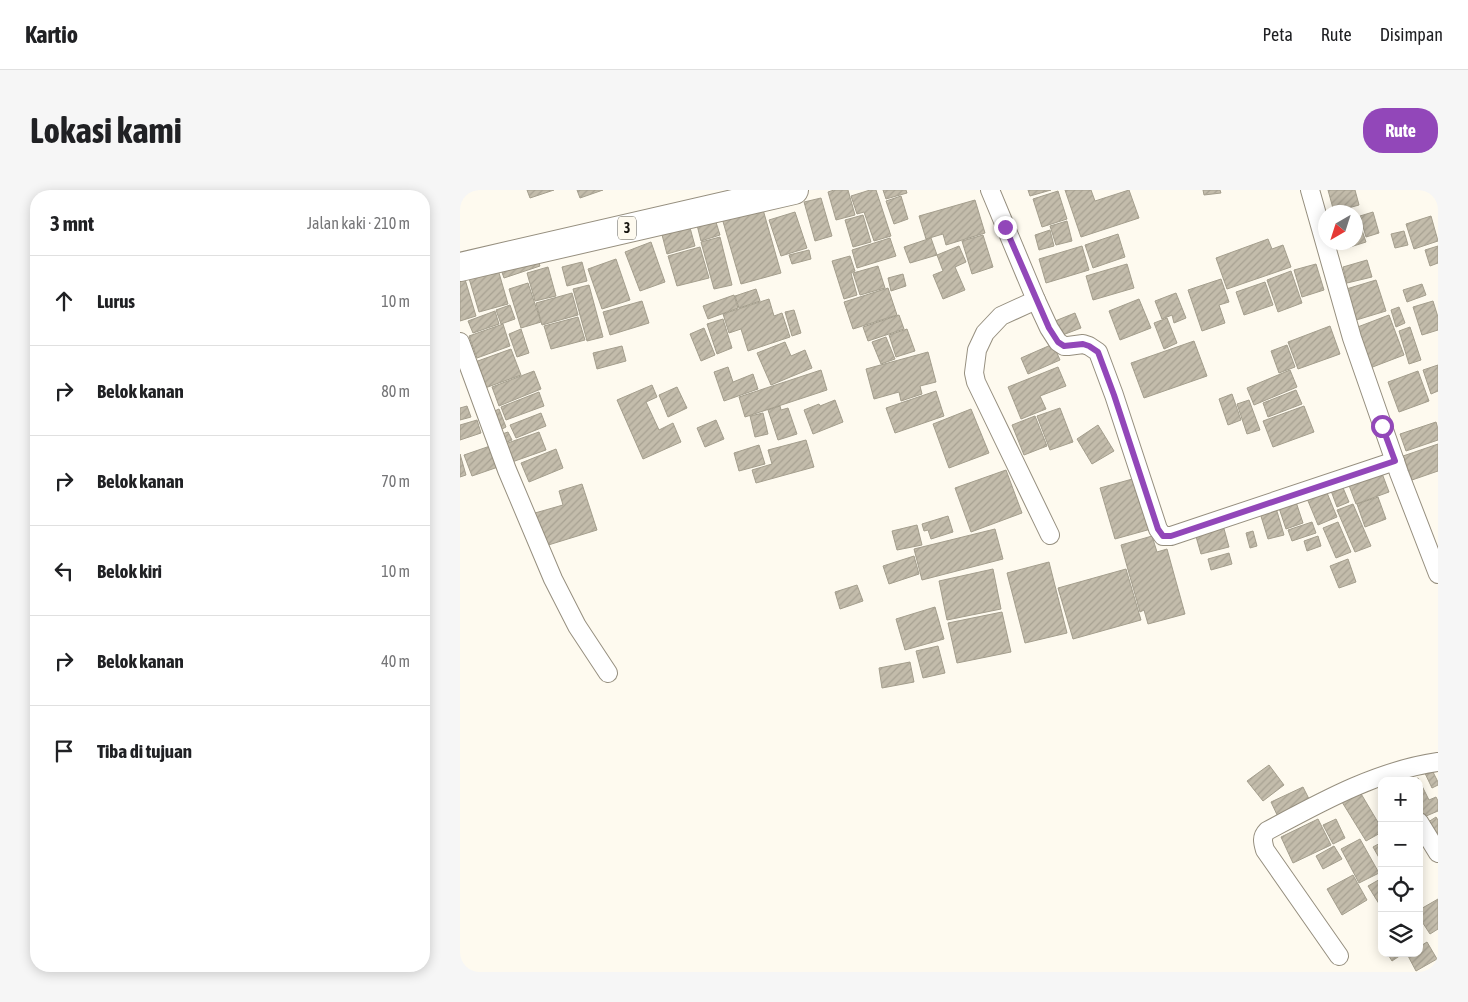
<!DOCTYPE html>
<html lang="id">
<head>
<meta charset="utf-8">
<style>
  :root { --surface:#fff; --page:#f6f6f6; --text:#202124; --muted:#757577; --line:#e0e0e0; --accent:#9247b9 }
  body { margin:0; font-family:"Asap Condensed",sans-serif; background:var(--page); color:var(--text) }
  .controls { position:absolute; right:15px; bottom:15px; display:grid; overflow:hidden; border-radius:10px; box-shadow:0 2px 12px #0003 }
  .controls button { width:45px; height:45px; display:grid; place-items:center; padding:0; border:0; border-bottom:1px solid var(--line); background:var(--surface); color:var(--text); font:25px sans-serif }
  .compass { position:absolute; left:858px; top:15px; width:45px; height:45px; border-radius:50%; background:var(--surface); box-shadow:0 2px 12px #0003; rotate:219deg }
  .stop { position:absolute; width:15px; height:15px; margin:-11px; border:4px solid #9247b9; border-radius:50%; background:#fff }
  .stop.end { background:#9247b9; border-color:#fff; box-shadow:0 1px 5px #0008 }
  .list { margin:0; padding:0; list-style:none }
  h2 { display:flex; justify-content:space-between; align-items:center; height:65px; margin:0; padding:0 20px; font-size:21px }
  h2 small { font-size:16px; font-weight:400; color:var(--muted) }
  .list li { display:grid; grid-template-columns:32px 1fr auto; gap:15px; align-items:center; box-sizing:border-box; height:90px; padding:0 20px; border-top:1px solid var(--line) }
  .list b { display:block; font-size:19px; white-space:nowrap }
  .list em { font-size:16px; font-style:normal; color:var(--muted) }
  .icon { flex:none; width:28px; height:28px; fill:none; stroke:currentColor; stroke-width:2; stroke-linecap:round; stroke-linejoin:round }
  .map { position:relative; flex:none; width:978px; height:782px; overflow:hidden; border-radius:20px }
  header { display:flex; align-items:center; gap:30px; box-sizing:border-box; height:70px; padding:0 25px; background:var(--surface); border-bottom:1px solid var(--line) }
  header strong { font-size:24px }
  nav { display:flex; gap:28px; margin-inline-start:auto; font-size:18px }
  .intro { display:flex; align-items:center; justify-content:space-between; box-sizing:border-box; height:120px; padding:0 30px }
  h1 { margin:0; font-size:35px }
  .button { padding:12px 22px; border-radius:20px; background:var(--accent); color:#fff; font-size:18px; font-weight:700 }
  main { display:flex; gap:30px; padding:0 30px }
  aside { flex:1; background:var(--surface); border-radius:20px; box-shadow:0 2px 12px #0003 }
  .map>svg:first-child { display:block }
  .building { fill:url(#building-hatch); stroke:#a49e8d }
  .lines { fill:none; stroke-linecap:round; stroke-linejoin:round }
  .minor-casing { stroke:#968f7f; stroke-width:20 }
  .trunk-casing { stroke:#968f7f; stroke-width:30 }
  .minor { stroke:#fff; stroke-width:18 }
  .trunk { stroke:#fff; stroke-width:28 }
  .route { stroke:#9247b9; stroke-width:6 }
  .labels { text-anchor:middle; stroke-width:4; stroke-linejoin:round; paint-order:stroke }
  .shield { fill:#fefaef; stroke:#5c5a52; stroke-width:1 }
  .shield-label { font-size:14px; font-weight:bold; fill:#17150f }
</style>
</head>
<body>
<header>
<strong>Kartio</strong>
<nav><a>Peta</a><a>Rute</a><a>Disimpan</a></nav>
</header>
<div class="intro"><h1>Lokasi kami</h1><a class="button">Rute</a></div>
<main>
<aside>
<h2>3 mnt<small>Jalan kaki · 210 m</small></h2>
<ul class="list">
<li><svg class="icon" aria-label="ahead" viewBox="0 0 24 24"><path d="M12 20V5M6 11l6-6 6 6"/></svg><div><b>Lurus</b></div><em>10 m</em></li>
<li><svg class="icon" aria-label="right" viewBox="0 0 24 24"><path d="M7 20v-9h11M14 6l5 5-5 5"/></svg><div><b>Belok kanan</b></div><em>80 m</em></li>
<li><svg class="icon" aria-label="right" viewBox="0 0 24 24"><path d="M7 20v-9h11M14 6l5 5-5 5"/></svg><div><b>Belok kanan</b></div><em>70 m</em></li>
<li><svg class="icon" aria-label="left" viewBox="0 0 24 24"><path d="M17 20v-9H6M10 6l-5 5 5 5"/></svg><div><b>Belok kiri</b></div><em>10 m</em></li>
<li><svg class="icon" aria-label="right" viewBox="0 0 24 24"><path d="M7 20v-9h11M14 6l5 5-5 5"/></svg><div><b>Belok kanan</b></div><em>40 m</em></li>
<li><svg class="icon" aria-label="arrive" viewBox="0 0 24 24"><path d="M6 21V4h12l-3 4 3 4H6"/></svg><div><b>Tiba di tujuan</b></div></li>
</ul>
</aside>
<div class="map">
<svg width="978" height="782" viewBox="0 0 978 782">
  <defs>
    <pattern id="building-hatch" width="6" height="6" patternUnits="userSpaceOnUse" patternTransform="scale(1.25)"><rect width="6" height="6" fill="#c3bcab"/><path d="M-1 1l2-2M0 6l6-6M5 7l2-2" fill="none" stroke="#a7a192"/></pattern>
  </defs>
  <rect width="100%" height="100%" fill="#fefaef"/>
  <!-- building -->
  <g class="building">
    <polygon points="67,0 94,0 70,8"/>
    <polygon points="117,0 143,0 120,8"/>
    <polygon points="374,0 388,0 395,25 376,30 368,2"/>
    <polygon points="410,0 416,0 431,46 414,51 404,22 397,24 391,6"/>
    <polygon points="423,0 446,0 447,3 426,9"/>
    <polygon points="568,0 591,0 570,6"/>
    <polygon points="605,0 631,0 635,11 669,0 679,28 621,47"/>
    <polygon points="743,0 760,0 761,3 744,5"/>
    <polygon points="868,0 895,0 899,15 874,22"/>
    <polygon points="598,1 607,29 582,37 573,9"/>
    <polygon points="441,6 448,29 434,34 426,11"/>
    <polygon points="361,8 372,46 355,51 344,12"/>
    <polygon points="515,10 525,43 486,55 483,44 466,49 459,26"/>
    <polygon points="302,16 321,83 281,94 262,28"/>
    <polygon points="335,22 347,58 321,66 309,30"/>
    <polygon points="913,22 919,43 906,47 900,26"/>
    <polygon points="896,23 906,52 887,58 885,55 877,58 875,52 896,52"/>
    <polygon points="403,25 411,52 393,57 385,30"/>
    <polygon points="971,26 978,51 954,59 946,34"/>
    <polygon points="255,29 260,45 241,51 237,35"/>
    <polygon points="607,31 612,51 596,55 590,36"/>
    <polygon points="229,34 235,56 207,64 200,37"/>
    <polygon points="590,40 594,56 579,60 575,45"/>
    <polygon points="944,41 948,55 935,58 931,44"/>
    <polygon points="658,44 665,67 633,78 625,55"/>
    <polygon points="523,45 533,77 512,84 502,51"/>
    <polygon points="260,47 272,95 254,99 241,52"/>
    <polygon points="430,48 436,66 397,78 392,60"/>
    <polygon points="471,48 477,65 450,73 444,57"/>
    <polygon points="808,49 812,59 823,55 831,77 767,99 756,68"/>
    <polygon points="191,52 205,92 180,101 165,62"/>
    <polygon points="499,56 506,72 495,77 505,100 483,109 473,85 483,81 477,65"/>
    <polygon points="622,56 629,80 586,93 579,69"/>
    <polygon points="978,56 978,73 970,76 965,60"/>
    <polygon points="240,57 249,88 217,96 208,66"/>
    <polygon points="349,60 351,69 332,74 329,65"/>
    <polygon points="75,62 80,76 44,88 39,74"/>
    <polygon points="390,66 395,81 391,83 397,105 384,109 372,71"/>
    <polygon points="156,69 170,110 142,119 128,79"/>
    <polygon points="907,70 912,87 887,93 883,77"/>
    <polygon points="122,72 127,91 107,96 102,77"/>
    <polygon points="667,74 674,98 633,110 626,86"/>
    <polygon points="856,74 864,100 842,107 834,80"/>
    <polygon points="37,76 48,114 19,122 8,85"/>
    <polygon points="418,76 425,98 400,105 393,83"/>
    <polygon points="88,77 96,106 75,111 67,83"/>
    <polygon points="831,81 842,113 818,122 807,90"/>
    <polygon points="443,84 446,96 431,101 428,88"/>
    <polygon points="4,86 16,126 0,131 0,87"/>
    <polygon points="761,89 769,112 759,115 765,133 742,141 728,100"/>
    <polygon points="916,90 926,121 893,131 883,100"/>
    <polygon points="805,92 813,115 784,125 776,102"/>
    <polygon points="68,93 81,132 61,138 49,99"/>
    <polygon points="962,94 966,105 947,112 943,100"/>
    <polygon points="129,95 143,147 127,151 113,99"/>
    <polygon points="428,98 437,125 393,139 384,112"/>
    <polygon points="296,99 300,111 279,118 275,106"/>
    <polygon points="112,103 118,125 82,135 76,113"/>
    <polygon points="716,103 726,128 714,133 712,125 702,129 695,111"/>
    <polygon points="274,105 278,118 248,129 243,116"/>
    <polygon points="309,109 314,126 322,123 330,147 288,161 281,139 269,143 263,124"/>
    <polygon points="679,109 691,138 660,150 649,121"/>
    <polygon points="182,111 189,133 150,145 143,122"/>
    <polygon points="973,111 978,127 978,140 962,145 953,117"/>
    <polygon points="50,115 55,129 41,134 36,120"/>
    <polygon points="939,117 945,133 936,137 931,120"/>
    <polygon points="334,120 341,143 332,146 325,122"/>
    <polygon points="35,121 39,134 13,143 8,131"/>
    <polygon points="615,123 621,138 600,146 595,131"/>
    <polygon points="439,125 444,139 408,151 403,137"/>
    <polygon points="929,125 944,165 910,178 895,138"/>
    <polygon points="118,127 125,150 91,159 84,136"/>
    <polygon points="707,128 717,153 704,159 694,133"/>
    <polygon points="263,129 272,158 257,164 247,134"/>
    <polygon points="43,134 50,156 17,168 9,146"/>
    <polygon points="870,136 880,164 838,179 828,152"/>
    <polygon points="950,137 961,170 949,174 939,141"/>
    <polygon points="244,138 255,165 241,171 230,144"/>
    <polygon points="61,139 69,163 57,167 49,144"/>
    <polygon points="447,139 455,161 436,167 429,145"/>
    <polygon points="426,147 435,169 421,174 412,152"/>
    <polygon points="734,151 747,186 684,208 671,173"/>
    <polygon points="325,152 331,166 345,160 352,178 311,195 297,163"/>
    <polygon points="593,154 600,170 568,184 561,168"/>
    <polygon points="827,155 835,177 819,183 811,161"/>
    <polygon points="162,156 166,171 137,179 133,163"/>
    <polygon points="51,159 61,185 25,198 15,172"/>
    <polygon points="468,162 476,192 460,196 462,204 441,211 439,202 414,209 406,179"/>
    <polygon points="978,175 978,201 971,204 963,180"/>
    <polygon points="268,177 273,192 293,184 298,199 264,211 254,182"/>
    <polygon points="598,177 606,196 580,206 586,219 561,229 548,197"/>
    <polygon points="361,180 367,200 285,227 279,207"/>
    <polygon points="830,180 837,197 794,215 787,198"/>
    <polygon points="74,181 81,199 39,216 32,197"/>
    <polygon points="958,181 969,211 939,222 928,192"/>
    <polygon points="192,195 197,207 186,212 199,240 213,233 221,252 183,269 157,210"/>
    <polygon points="217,197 227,218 208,227 199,205"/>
    <polygon points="836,200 842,214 808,227 803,213"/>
    <polygon points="476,201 484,226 435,243 426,218"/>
    <polygon points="79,202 84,216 46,230 41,217"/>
    <polygon points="772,204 781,230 768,235 759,209"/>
    <polygon points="375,210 383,232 353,244 344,220 359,214 360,216"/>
    <polygon points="789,210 800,240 787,244 777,214"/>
    <polygon points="7,216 11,227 0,230 0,218"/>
    <polygon points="320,216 321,220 328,218 337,244 318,250 308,220"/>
    <polygon points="844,216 854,242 813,257 803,231"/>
    <polygon points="600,218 613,252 590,260 577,226"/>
    <polygon points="39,219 46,237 36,242 28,224"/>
    <polygon points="511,219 529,263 489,278 473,234"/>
    <polygon points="81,223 86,236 56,248 50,235"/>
    <polygon points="303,223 308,244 295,247 290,226"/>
    <polygon points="575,226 587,256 564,265 552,235"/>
    <polygon points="17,230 21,243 0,250 0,235"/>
    <polygon points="256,230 264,249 245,257 237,238"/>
    <polygon points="976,232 978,239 978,250 946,261 940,244"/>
    <polygon points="638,235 654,261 632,274 617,249"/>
    <polygon points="48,242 52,250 43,254 39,245"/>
    <polygon points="79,242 86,260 52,272 45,254"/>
    <polygon points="346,250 354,277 296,293 292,280 312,274 308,260"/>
    <polygon points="978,254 978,281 952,290 943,266"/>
    <polygon points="33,255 41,276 12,286 4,265"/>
    <polygon points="299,255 305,274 279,281 274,263"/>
    <polygon points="96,259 103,278 69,292 61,273"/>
    <polygon points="0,264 6,285 0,287"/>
    <polygon points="920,278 929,302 896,314 887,290"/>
    <polygon points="546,280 562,323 511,342 495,298"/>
    <polygon points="676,288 691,339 655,349 640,298"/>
    <polygon points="881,293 889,312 877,317 870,298"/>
    <polygon points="122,294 137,340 85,356 75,323 103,315 99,301"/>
    <polygon points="865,298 877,327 858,335 846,306"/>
    <polygon points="918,307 926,329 905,337 897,314"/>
    <polygon points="836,312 843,333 826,339 819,318"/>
    <polygon points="893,314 911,356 895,362 877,320"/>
    <polygon points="816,318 824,345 808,349 800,323"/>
    <polygon points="488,326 493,342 471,349 468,340 464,341 462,334"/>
    <polygon points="852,332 856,343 832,351 828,340"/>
    <polygon points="878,332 891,362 876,368 863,338"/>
    <polygon points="457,335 462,355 437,360 432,341"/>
    <polygon points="763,335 769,357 741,364 735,343"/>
    <polygon points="535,339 543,369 462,390 454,359"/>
    <polygon points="793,341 797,356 790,358 786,343"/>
    <polygon points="692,346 697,362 707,359 725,424 688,434 684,420 680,422 661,355"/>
    <polygon points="858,346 861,356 847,361 844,351"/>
    <polygon points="769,363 772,374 751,380 748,369"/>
    <polygon points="454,366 459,384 429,394 423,376"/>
    <polygon points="888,369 896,392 879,398 870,376"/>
    <polygon points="589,372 607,443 565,453 547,383"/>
    <polygon points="533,379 541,419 487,430 479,391"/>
    <polygon points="666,379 681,430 613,449 598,398"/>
    <polygon points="397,395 403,411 380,419 375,402"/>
    <polygon points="475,417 484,449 445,460 436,429"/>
    <polygon points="542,422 551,462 497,473 488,433"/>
    <polygon points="478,456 485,483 463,488 456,461"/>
    <polygon points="450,472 454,492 422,498 419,478"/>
    <polygon points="969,574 978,592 978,595 972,598 962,577"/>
    <polygon points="809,575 824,595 803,611 787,591"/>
    <polygon points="958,588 969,610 976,607 978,611 978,621 959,629 959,591 952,591"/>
    <polygon points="843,597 853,617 820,631 811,612"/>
    <polygon points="900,602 922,639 922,642 906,651 882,612"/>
    <polygon points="976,627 978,630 978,647 962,636"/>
    <polygon points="858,629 871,655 833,673 821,647"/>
    <polygon points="876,629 885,648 873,654 863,635"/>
    <polygon points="900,649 919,683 899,693 881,659"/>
    <polygon points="922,652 922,673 913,657"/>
    <polygon points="874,656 882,669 863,679 856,666"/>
    <polygon points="893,685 907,710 882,725 867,699"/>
    <polygon points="922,688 922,716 921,717 908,696"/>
    <polygon points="978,709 978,739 970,744 959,727 959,720"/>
    <polygon points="967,752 977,769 956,781 947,764 959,763 959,757"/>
    <polygon points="927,763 944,763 932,771"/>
  </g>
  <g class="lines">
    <!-- minor casing -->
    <g class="minor-casing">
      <g id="minor">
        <polyline points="530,0 576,110 541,126 525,143 517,160 514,183 516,192 590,345"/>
        <polyline points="850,0 892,148 939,283 978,384"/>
        <polyline points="576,110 589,138 598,152 604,156 608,156 623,154 629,156 638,162 654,205 698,339 703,346 711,346 935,271"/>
        <polyline points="0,152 47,280 93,389 117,436 148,483"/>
        <polyline points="959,632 978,663"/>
        <path d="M879 766 805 660C803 653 801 647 807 641 861 612 916 581 978 572"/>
      </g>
    </g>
    <!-- trunk casing -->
    <g class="trunk-casing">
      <polyline id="trunk" points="0,77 334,0"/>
    </g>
    <!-- minor -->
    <use href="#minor" class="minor"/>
    <!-- trunk -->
    <use href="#trunk" class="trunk"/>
  </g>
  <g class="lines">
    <!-- route -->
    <polyline class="route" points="545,37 589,138 598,152 604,156 623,154 629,156 638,162 654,205 698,339 703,346 711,346 935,271 922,236"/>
  </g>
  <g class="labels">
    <!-- shield labels -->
    <rect class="shield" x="158" y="26.5" width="18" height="23" rx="4"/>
    <g class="shield-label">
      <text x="167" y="43">3</text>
    </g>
  </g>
</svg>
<div class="controls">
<button>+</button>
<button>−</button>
<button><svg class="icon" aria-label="locate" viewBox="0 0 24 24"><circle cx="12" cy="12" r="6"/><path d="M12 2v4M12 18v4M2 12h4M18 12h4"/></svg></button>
<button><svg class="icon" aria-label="layers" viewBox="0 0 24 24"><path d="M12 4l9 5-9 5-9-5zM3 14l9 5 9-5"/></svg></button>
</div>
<svg class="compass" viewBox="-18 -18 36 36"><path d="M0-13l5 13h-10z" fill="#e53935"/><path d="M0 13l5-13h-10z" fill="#757577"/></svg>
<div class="stop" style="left:922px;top:236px"></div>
<div class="stop end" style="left:545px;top:37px"></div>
</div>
</main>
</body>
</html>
